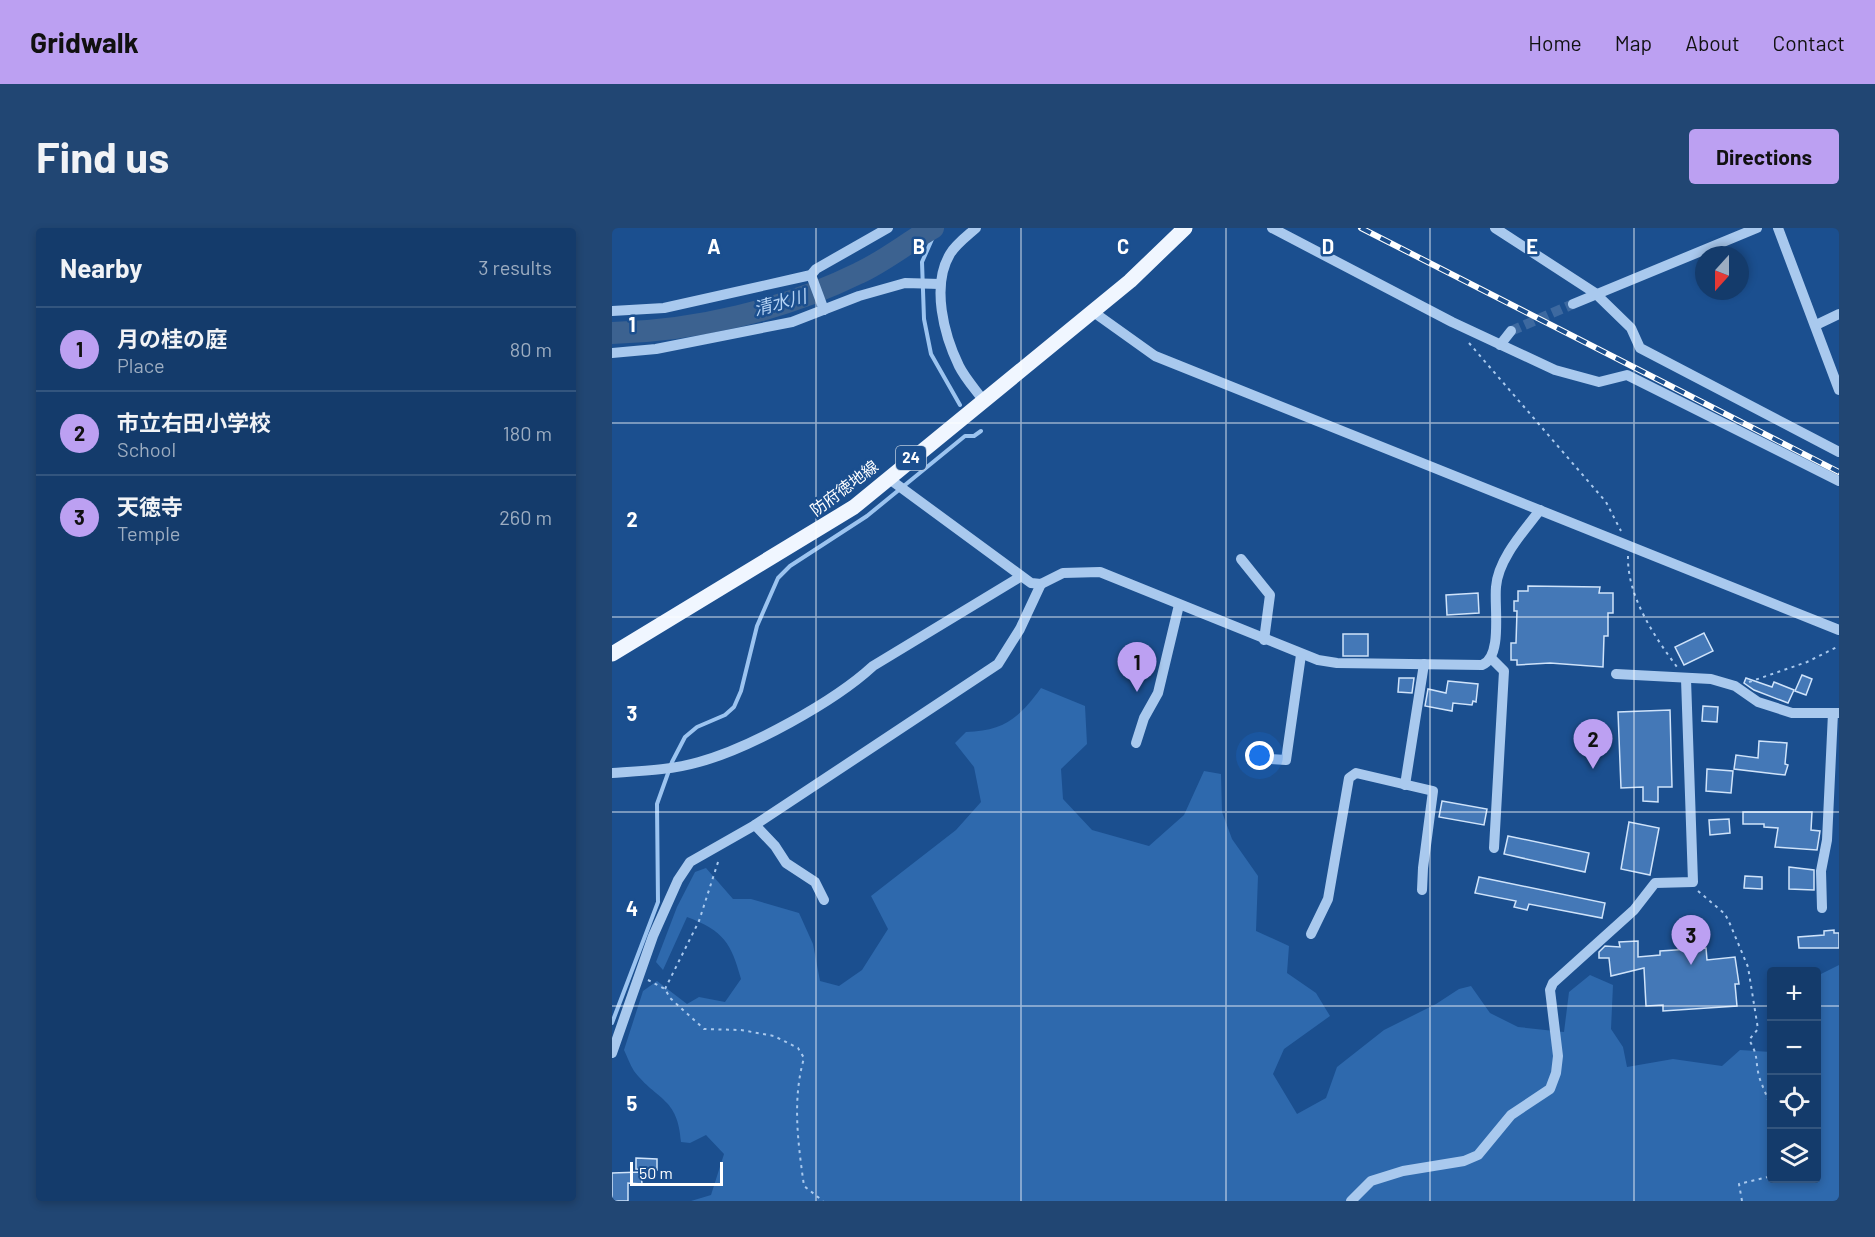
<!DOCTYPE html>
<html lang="en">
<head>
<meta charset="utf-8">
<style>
  :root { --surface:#143b6b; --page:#214673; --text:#f1f3f6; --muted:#9dadc1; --line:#33557e; --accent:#bca0f2 }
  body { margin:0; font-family:Barlow,"Noto Sans JP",sans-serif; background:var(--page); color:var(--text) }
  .controls { position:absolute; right:18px; bottom:18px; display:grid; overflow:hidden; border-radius:6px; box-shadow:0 3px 9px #0003 }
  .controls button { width:54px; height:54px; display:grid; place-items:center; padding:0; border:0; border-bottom:2px solid var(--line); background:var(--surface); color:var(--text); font:30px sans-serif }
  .compass { position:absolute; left:1083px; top:18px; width:54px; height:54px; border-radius:50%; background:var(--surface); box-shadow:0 3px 9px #0003; rotate:201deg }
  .scale { position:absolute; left:18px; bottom:15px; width:93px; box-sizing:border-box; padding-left:6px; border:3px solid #fff; border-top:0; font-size:16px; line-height:21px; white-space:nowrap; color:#fff; -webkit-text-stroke:4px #1b4f8f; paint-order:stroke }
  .you { position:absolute; left:648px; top:528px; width:21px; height:21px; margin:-15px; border:4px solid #fff; border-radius:50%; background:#1a73e8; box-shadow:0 0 0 9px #1a73e833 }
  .badge { display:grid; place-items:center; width:39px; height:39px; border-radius:50%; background:var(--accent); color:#111; font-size:20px; font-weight:700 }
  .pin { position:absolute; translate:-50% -50px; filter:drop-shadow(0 2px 3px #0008) }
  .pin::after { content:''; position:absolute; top:32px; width:21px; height:18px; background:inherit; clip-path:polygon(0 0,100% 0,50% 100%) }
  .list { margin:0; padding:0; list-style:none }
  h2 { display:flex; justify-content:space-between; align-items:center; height:78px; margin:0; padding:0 24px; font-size:26px }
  h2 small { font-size:20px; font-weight:400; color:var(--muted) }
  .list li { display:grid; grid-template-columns:39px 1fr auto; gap:18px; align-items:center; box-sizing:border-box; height:84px; padding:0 24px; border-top:2px solid var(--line) }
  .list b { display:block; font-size:22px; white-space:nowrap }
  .list p { margin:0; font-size:20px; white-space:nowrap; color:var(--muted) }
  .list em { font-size:20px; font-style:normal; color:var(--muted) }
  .icon { flex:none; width:33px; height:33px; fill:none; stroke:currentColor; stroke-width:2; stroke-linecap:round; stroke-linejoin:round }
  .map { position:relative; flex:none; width:1227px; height:973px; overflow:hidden; border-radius:6px }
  header { display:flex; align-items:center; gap:36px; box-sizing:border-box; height:84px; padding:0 30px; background:var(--accent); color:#111 }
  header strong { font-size:28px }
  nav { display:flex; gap:33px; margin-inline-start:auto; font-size:21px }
  .intro { display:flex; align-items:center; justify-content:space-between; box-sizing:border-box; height:144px; padding:0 36px }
  h1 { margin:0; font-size:42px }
  .button { padding:15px 27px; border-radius:6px; background:var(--accent); color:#111; font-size:21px; font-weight:700 }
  main { display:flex; gap:36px; padding:0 36px }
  aside { flex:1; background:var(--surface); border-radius:6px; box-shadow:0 3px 9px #0003 }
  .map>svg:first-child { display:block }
  .green { fill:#2e69ad }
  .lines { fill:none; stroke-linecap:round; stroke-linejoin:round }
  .stream { stroke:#9cc4f0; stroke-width:4 }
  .river { stroke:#3c6290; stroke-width:22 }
  .building { fill:#4478b7; stroke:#cfe3fa; stroke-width:1.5 }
  .minor-tunnel { stroke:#3d69a0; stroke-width:10; stroke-dasharray:10 5; stroke-linecap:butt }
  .path { stroke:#a9c9ee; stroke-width:2; stroke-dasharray:3 4.5; stroke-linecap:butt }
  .minor { stroke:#a9c9ee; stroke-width:10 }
  .major { stroke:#f0f6ff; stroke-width:15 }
  .rail-casing { stroke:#fff; stroke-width:6 }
  .rail { stroke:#1b4f8f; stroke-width:4; stroke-dasharray:11; stroke-linecap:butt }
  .grid { fill:none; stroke:#fff; stroke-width:1.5; stroke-opacity:0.55 }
  .labels { text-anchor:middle; stroke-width:5; stroke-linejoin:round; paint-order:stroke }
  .shield { fill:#1b4f8f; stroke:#bbcadd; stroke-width:1.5 }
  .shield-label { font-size:15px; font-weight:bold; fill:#fff }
  .street-label { font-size:16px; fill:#fff; stroke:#1b4f8f }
  .water-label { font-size:18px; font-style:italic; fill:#b5d3f5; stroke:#1b4f8f }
  .grid-label { font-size:20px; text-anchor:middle; font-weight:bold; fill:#fff; stroke:#1b4f8f; stroke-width:5; stroke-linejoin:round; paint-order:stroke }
</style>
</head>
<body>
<header>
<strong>Gridwalk</strong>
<nav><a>Home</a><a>Map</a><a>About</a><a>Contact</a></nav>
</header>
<div class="intro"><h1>Find us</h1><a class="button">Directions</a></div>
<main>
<aside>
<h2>Nearby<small>3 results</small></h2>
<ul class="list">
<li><span class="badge">1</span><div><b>月の桂の庭</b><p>Place</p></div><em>80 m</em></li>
<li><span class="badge">2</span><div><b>市立右田小学校</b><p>School</p></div><em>180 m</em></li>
<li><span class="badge">3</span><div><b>天徳寺</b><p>Temple</p></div><em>260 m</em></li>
</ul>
</aside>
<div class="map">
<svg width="1227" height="973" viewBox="0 0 1227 973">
  <rect width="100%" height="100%" fill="#1b4f8f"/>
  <!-- green -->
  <path class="green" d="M429 460 473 478 475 516 449 541 451 571 480 602 537 618 572 587 592 543 609 546 610 584 620 611 646 648 644 703 677 718 675 745 704 765 718 788 672 821 661 846 685 886 714 870 725 839 772 802 824 776 847 761 859 758 878 785 906 799 952 804 957 764 978 747 1001 757 999 801 1011 819 1015 839 1061 831 1110 838 1128 822 1159 824 1160 950H1204L1205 748 1227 737V973H79L99 967 112 926 94 907 78 915 69 914C66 869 45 873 22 843 18 837 15 828 12 822L31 763 45 753 75 776 87 769 113 774 129 751C119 715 112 703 75 689L51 742 44 734 65 679 83 644 94 640 121 671H139L187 685 201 716 208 753 227 758 250 742 276 701 259 668 344 602 369 574 362 539 343 515 354 504C392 503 407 490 429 460Z"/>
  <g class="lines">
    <!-- stream -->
    <g class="stream">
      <polyline points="325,0 310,34 312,91 319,126 348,177"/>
      <polyline points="0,795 46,674 45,576 60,534 73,509 85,499 113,487 122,479 129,463 145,398 166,350 178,338 255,288 353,208 362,208 369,203"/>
    </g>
    <!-- river -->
    <path class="river" d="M0 105C83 103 172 82 247 45 273 33 296 14 321 0"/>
  </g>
  <!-- building -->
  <g class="building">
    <polygon points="916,358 988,359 987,365 1001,365 1001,385 996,385 996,408 992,408 991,439 938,435 905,437 905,432 899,432 899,415 904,415 905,383 902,383 902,373 906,373 906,363 916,363"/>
    <polygon points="866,365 867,385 835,387 834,367"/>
    <polygon points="1092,405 1101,423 1072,437 1063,419"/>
    <rect x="731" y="406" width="25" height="22"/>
    <polygon points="1190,447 1200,451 1194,467 1183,463"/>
    <polygon points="787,450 802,450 800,465 786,464"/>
    <polygon points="1134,450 1160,459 1162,454 1182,462 1176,475 1142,462 1132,455"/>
    <polygon points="836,453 866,456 864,474 861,473 860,477 841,475 840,483 813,478 816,461 834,465"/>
    <polygon points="1091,478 1106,479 1105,494 1090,493"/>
    <polygon points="1058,482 1060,559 1046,559 1046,574 1031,573 1031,559 1009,560 1006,484"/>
    <polygon points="1147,513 1175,515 1173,536 1176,537 1173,547 1122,541 1124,527 1146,530"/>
    <polygon points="1095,541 1121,543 1119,565 1094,563"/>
    <polygon points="830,573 875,581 872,597 827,589"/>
    <polygon points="1131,584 1200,584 1199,602 1208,603 1205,622 1163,619 1166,600 1152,599 1152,596 1131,596"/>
    <polygon points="1117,591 1118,605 1098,607 1097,592"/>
    <polygon points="1017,594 1047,600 1038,647 1009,641"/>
    <polygon points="896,608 977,625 973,644 892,626"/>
    <polygon points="1177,639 1202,642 1202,662 1177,661"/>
    <polygon points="1133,648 1150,649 1150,661 1132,660"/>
    <polygon points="867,649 993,675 990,690 917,676 915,682 902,679 904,673 863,665"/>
    <polygon points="1222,702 1222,705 1227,705 1227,720 1187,720 1186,709 1212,707 1212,703"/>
    <polygon points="1026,713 1026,729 1048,727 1048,723 1094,720 1095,732 1123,729 1127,756 1123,756 1125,778 1051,783 1051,777 1034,778 1032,740 999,748 997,730 987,730 987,724 993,718 1008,719 1007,714"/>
    <polygon points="24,930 45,931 45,942 24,941"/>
    <polygon points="29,944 30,956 16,955 16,973 0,973 0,945"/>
  </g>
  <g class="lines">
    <!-- minor-tunnel -->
    <polyline class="minor-tunnel" points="899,103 961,76"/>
    <!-- path -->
    <g class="path">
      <polyline points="857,115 994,274 1009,303"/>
      <path d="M1016 328C1015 368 1042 408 1065 439"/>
      <polyline points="1137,454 1195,434 1227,418"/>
      <path d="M1086 663 1113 686 1118 696 1136 739 1146 801 1137 812C1147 828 1143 833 1147 848 1150 859 1156 868 1158 880 1159 891 1154 903 1160 913"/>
      <path d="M36 752 53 761 58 770 92 801 129 802 162 808 186 820 192 830C180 872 186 915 192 958L211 973"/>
      <polyline points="53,761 87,693 107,631"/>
      <polyline points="1130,973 1127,956 1160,948"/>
    </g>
    <!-- minor -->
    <g class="minor">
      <path d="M364 0C355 8 344 16 338 26 319 58 332 107 347 138 353 150 363 161 371 172"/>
      <polyline points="660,0 840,94 943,142 987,154 1015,147 1227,253"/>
      <polyline points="883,0 983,65 1019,100 1028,120 1227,224"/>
      <polyline points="1166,0 1227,162"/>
      <polyline points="199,47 212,82"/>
      <polyline points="961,76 1145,0"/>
      <polyline points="0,83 52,80 199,47 204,41 276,0"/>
      <polyline points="480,83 543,128 1227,402"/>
      <polyline points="1204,97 1227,86"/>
      <polyline points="888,117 899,103"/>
      <polyline points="0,125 44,121 180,94 247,68 293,55 328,56"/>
      <path d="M276 250 419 355 429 356 451 345 488 344 706 432 725 435 870 437C891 429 882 379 884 359 886 331 912 303 928 282"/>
      <polyline points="629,331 658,367 652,412"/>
      <polyline points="880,431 892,443 882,620"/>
      <polyline points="1004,446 1099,451 1123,458 1146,474 1180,485 1227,485"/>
      <polyline points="524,515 532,490 546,465 567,377"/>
      <polyline points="640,530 674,532 689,427"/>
      <path d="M0 545C29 543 59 542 87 534 138 520 222 474 261 438L408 349"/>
      <polyline points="793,557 812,436"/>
      <polyline points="143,597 163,618 174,635 203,654 212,672"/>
      <polyline points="1210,680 1209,643 1215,612 1221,485"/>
      <polyline points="699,706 716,671 737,550 744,545 821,563 811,640 810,662"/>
      <polyline points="0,825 41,708 66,652 78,634 143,597 386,436 408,401 429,356"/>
      <polyline points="739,973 759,953 791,943 852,933 866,927 899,887 938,861 944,845 946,828 938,762 941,755 1022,682 1043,655 1081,654 1074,451"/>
    </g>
    <!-- major -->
    <polyline class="major" points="0,426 242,279 518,53 573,0"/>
    <!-- rail casing -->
    <g class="rail-casing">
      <polyline id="rail" points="749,0 1227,244"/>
    </g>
    <!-- rail -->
    <use href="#rail" class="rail"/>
  </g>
  <!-- grid -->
  <path class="grid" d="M204 0V973M409 0V973M614 0V973M818 0V973M1022 0V973M0 195H1227M0 389H1227M0 584H1227M0 778H1160M1204 778H1227"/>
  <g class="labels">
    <!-- shield labels -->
    <rect class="shield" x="284" y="218" width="30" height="24" rx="4.5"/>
    <g class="shield-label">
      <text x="299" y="235">24</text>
    </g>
    <!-- street labels -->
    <g class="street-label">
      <text transform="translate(232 260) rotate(-37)" y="6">防府徳地線</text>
    </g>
    <!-- water labels -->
    <g class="water-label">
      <text transform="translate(168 75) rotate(-15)" y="6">清水川</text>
    </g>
  </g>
  <g class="grid-label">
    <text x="102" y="26">A</text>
    <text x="307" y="26">B</text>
    <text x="511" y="26">C</text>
    <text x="716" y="26">D</text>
    <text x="920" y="26">E</text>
    <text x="20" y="104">1</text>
    <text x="20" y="299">2</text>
    <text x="20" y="493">3</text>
    <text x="20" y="688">4</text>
    <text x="20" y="883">5</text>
  </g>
</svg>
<div class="controls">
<button>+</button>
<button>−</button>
<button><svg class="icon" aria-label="locate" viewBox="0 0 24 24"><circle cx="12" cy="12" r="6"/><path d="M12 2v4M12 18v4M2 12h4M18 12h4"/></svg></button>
<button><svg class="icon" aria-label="layers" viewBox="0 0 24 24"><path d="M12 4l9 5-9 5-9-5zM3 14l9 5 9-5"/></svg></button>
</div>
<svg class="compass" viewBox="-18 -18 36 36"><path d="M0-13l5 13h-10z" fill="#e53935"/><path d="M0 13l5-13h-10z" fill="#9dadc1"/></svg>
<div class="scale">50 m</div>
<div class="you"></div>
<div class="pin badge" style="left:525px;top:464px">1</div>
<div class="pin badge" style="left:981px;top:541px">2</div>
<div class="pin badge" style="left:1079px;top:737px">3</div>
</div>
</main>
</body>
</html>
